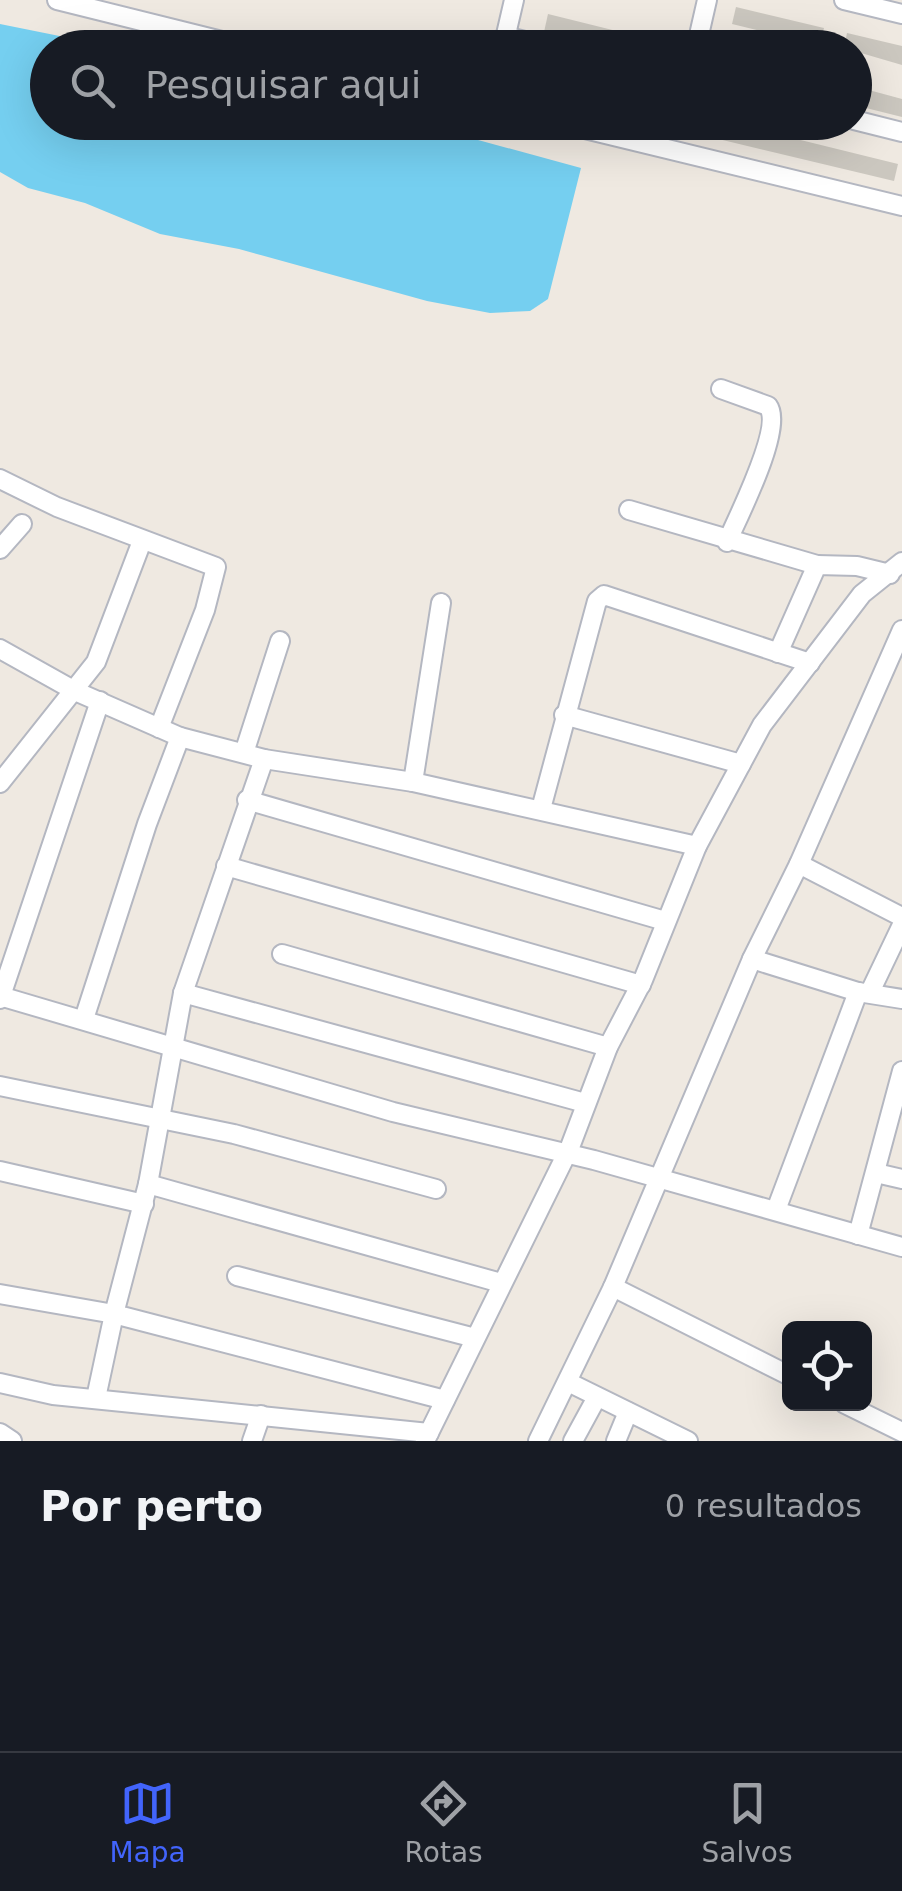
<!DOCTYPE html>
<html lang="pt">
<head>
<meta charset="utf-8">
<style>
  :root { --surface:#171b24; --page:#20242c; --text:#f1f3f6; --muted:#9ea1a6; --line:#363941; --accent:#4264fb }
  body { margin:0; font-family:"DejaVu Sans",sans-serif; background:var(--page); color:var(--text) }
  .controls { position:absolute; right:30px; bottom:30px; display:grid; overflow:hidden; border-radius:15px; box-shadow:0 10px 40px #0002 }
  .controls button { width:90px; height:90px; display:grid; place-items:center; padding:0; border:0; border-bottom:2px solid var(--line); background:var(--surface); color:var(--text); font:50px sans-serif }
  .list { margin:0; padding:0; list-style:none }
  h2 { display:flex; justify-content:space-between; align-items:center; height:130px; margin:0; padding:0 40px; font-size:42px }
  h2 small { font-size:32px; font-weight:400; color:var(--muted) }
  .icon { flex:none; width:55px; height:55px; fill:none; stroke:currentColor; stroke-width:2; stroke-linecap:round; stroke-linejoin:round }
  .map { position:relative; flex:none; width:902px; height:1441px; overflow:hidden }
  .search { position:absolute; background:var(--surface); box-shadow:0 10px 40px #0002; left:30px; right:30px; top:30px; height:110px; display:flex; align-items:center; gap:25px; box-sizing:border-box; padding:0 35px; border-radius:55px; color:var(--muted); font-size:38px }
  .sheet { height:310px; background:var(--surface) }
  nav { display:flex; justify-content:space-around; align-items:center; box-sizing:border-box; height:140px; border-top:2px solid var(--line); background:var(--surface); font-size:28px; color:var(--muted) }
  nav a { display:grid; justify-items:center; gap:5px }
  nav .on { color:var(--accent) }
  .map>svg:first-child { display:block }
  .water { fill:#75cff0 }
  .building { fill:#cbc7bf }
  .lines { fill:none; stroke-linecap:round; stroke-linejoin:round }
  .minor-casing { stroke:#b4b7c1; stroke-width:22 }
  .minor { stroke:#fff; stroke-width:18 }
</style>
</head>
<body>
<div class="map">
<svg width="902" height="1441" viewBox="0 0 902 1441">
  <rect width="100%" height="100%" fill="#efe9e1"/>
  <!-- water -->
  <polygon class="water" points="0,24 114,47 48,48 48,122 416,123 581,168 548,299 530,311 490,313 427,301 239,249 160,234 85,203 28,188 0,172"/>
  <!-- building -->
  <g class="building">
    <polygon points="736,7 824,28 820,45 732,24"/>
    <polygon points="548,14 669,44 669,48 610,48 544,32"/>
    <polygon points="847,33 902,46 902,65 844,48"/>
    <polygon points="854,86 902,99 902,117 854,105"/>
    <polygon points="709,122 727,122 898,164 894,181 706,136"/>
  </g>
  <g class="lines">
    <!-- minor casing -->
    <g class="minor-casing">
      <g id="minor">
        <polyline points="57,0 250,48"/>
        <polyline points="844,0 902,14"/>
        <polyline points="505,36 553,48"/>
        <polyline points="504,43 514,0"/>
        <polyline points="696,48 707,0"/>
        <polyline points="854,120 902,132"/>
        <polyline points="556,122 902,206"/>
        <path d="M721 389 768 406C784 427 738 517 727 542"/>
        <polyline points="0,479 57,507 216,567 205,610 159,728"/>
        <polyline points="629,510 817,565"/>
        <polyline points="0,549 22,524"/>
        <polyline points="0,649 75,691 180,737 264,759 413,782 697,846"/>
        <polyline points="778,653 817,565 857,566 890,574"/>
        <polyline points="564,715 741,764"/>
        <polyline points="244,753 280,641"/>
        <polyline points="264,759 183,993 148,1184 114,1314 445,1400"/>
        <polyline points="413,782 441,603"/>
        <polyline points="0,783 96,662 142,541"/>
        <polyline points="247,800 665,921"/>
        <polyline points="541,809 597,601 604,595 810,663"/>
        <polyline points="799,864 902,917"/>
        <polyline points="226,866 641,985"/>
        <polyline points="282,954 608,1047"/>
        <polyline points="752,959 858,992 902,999"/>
        <polyline points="870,992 902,925"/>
        <polyline points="183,993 585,1103"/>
        <polyline points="0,996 393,1112 594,1160 902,1247"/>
        <polyline points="0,999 100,701"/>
        <polyline points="84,1019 147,824 180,737"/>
        <polyline points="0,1086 234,1134 436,1189"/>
        <polyline points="0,1171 144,1204"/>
        <polyline points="876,1173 902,1179"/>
        <polyline points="148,1184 501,1283"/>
        <polyline points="776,1210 858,992"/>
        <polyline points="858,1235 902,1071"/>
        <polyline points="237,1276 475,1338"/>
        <polyline points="613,1287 790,1376"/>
        <polyline points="0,1294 114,1314 96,1398"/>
        <polyline points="568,1382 688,1441"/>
        <polyline points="0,1383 53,1395 429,1433"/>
        <polyline points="845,1404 902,1432"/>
        <polyline points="0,1433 12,1441"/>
        <polyline points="252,1441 261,1415"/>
        <polyline points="425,1441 570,1147 608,1047 643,980 697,846 762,725 862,594 902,562"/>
        <polyline points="538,1441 613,1287 752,959 799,864 902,630"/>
        <polyline points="573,1441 597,1397"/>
        <polyline points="616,1441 628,1412"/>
      </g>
    </g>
    <!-- minor -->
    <use href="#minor" class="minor"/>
  </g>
</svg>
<div class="controls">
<button><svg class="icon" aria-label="locate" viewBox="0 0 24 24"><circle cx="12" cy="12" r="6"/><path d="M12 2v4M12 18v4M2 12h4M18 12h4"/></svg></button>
</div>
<div class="search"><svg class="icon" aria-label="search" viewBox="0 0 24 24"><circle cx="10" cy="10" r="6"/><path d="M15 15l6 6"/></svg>Pesquisar aqui</div>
</div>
<section class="sheet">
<h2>Por perto<small>0 resultados</small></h2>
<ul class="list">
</ul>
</section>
<nav>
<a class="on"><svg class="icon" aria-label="map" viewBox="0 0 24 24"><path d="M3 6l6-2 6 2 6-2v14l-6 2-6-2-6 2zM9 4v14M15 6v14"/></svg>Mapa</a>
<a><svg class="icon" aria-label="directions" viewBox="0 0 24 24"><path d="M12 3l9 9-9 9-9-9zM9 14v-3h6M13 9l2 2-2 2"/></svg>Rotas</a>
<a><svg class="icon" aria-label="saved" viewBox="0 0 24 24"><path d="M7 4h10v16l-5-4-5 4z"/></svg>Salvos</a>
</nav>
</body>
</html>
